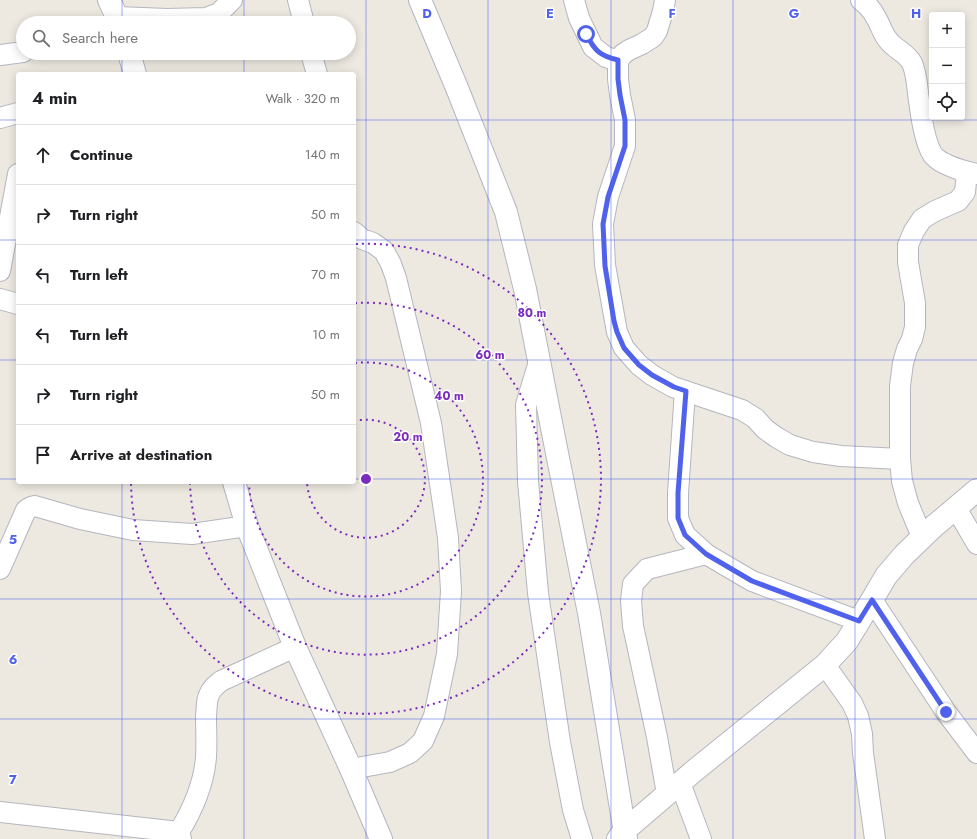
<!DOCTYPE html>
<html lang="en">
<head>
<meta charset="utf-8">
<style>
  :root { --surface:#fff; --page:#f2f2f2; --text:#202124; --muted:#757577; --line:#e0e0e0 }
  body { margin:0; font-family:Jost,sans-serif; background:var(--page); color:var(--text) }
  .controls { position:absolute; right:12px; top:12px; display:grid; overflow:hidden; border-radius:4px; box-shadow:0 2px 10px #0003 }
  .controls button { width:36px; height:36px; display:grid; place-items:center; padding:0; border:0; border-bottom:1px solid var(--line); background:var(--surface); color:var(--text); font:20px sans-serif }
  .stop { position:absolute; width:12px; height:12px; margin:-9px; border:3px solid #5062eb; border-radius:50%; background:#fff }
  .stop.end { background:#5062eb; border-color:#fff; box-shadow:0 1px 4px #0008 }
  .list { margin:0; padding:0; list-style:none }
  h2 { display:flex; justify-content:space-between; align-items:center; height:52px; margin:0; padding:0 16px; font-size:17px }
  h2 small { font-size:13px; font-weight:400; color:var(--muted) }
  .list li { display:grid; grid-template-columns:26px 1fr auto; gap:12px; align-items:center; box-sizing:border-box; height:60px; padding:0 16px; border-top:1px solid var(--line) }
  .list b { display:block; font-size:15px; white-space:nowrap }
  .list em { font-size:13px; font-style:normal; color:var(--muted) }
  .icon { flex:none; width:22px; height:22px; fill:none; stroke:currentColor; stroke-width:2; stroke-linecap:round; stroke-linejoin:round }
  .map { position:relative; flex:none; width:977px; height:839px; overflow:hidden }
  .search { position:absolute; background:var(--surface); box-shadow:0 2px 10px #0003; left:16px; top:16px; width:340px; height:44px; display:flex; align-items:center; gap:10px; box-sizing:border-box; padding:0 14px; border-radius:22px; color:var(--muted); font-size:15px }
  .panel { position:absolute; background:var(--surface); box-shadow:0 2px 10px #0003; left:16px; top:72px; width:340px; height:412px; border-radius:4px }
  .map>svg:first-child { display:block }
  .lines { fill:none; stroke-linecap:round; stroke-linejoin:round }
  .street-casing { stroke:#b4b6bf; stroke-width:22 }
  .secondary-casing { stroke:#b4b6bf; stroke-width:24 }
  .street { stroke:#fff; stroke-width:20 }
  .secondary { stroke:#fff; stroke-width:22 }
  .route { stroke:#5062eb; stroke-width:5 }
  .grid { fill:none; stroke:#5062eb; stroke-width:1; stroke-opacity:0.55 }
  .ring { fill:none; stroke:#7b2cbf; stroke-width:2; stroke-dasharray:2 4 }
  .grid-label { font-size:13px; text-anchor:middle; font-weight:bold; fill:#5062eb; stroke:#fff; stroke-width:3; stroke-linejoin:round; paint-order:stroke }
  .centre { fill:#7b2cbf; stroke:#fff; stroke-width:2 }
  .ring-label { font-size:12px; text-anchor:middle; font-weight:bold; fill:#7b2cbf; stroke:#fff; stroke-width:3; stroke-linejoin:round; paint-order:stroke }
</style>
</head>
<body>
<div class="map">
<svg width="977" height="839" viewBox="0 0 977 839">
  <rect width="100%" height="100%" fill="#ede9e1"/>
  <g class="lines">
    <!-- street casing -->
    <g class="street-casing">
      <g id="street">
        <polyline points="298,0 304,23"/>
        <polyline points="574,0 579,18 593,47 606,57 618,61"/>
        <polyline points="665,0 663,11 657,31 653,37 642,44 629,50 623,54 618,61 618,79 620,95 625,120 625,146 608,197 603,224 605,265 615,321 617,332 624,348 639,365 652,375 673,387 742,410 755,418 765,429 776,437 790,445 813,452 841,456 900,459"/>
        <path d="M861 0C867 5 872 9 875 16 880 23 882 33 888 40 894 49 906 52 912 63 916 72 917 83 918 93 920 109 924 142 933 155 942 166 964 171 977 174"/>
        <polyline points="117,17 167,19 206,18 219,13 232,0"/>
        <polyline points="311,53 317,74"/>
        <polyline points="0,55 23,52"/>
        <polyline points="0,118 18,113"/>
        <polyline points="0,271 18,174"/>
        <polyline points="0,299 18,304"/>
        <polyline points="539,362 530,391 526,405 528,481 538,593 560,742 573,810 582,839"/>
        <polyline points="685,391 678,493 678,518 685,535 706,554 752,581 859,621"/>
        <polyline points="956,508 977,544"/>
        <polyline points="922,537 908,503 902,481 900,459 900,386 903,363 907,349 912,339 915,327 915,303 908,262 908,245 914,231 922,219 935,211 958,201 965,192 967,172"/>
        <polyline points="0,569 26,510 31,507 35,506 80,519 133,530 192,534 247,526"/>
        <polyline points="872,600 946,712 977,753"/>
        <polyline points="825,665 852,703 858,716 862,734 863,753 875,839"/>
        <polyline points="351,769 390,762 410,753 423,741 434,716 447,654 451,591 448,538 431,423 396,278 391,264 384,251 373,243 362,239 354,232"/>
        <polyline points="680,783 701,839"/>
        <polyline points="667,794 657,737 633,626 631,601 633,584 647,569 706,554"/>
        <polyline points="0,812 179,832 181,839"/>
        <path d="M179 832C193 809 204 784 206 757 207 743 206 730 206 716 207 709 206 701 209 695 211 689 216 685 221 681L295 647"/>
      </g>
    </g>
    <!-- secondary casing -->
    <g class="secondary-casing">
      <g id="secondary">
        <polyline points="109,0 117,17 119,23"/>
        <polyline points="420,0 457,88 506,212 525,289 554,438 589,613 626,839"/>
        <polyline points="129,53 135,74"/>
        <polyline points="234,482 247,526 295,647 351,769 381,839"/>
        <polyline points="618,839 624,831 694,771 825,665 847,641 872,600 886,576 904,555 933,527 977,490"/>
      </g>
    </g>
    <!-- street -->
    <use href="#street" class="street"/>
    <!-- secondary -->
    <use href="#secondary" class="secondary"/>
  </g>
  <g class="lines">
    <!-- route -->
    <path class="route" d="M586 34C595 51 600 56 618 60V79L620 95 625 120V146L608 197 603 224 605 266 614 321 617 332 624 348 639 365 652 375 674 387 686 391 678 493V518L685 535 706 554 752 581 859 621 872 600 946 712"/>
  </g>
  <!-- grid -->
  <path class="grid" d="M122 0V23M244 0V23M366 0V839M488 0V839M611 0V839M733 0V839M855 0V839M122 53V74M244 53V74M0 120H18M354 120H977M0 240H18M354 240H977M0 360H18M354 360H977M0 479H18M354 479H977M122 482V839M244 482V839M0 599H977M0 719H977"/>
  <!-- distance rings -->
  <g class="ring">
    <path d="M354 421A59 59 0 1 1 307 482"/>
    <path d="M355 363A117 117 0 1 1 249 482"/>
    <path d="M355 303A176 176 0 1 1 190 482"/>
    <path d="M356 244A235 235 0 1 1 131 483"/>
  </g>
  <g class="grid-label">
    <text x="427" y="18">D</text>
    <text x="550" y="18">E</text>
    <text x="672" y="18">F</text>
    <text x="794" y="18">G</text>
    <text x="916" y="18">H</text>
    <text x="13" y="544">5</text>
    <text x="13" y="664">6</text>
    <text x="13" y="784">7</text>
  </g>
  <circle cx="366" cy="479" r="6" class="centre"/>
  <g class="ring-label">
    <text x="532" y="317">80 m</text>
    <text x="490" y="359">60 m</text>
    <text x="449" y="400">40 m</text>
    <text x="408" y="441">20 m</text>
  </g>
</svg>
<div class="controls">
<button>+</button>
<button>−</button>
<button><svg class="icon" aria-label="locate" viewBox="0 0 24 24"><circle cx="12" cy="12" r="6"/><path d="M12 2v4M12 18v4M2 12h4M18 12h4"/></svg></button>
</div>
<div class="stop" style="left:586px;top:34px"></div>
<div class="stop end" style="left:946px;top:712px"></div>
<div class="search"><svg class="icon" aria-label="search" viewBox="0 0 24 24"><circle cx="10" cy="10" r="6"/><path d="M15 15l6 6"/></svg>Search here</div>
<section class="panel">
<h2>4 min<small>Walk · 320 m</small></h2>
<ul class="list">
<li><svg class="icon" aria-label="ahead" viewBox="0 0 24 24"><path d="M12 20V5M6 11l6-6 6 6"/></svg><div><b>Continue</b></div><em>140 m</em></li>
<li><svg class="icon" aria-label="right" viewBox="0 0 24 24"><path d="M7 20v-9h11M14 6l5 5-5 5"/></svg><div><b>Turn right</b></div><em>50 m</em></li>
<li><svg class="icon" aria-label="left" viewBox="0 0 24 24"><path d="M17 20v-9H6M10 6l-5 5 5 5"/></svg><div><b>Turn left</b></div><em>70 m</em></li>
<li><svg class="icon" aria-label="left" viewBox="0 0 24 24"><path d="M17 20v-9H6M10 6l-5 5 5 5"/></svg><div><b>Turn left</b></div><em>10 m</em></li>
<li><svg class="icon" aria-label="right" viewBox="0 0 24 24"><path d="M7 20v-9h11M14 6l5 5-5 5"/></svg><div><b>Turn right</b></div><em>50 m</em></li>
<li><svg class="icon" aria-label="arrive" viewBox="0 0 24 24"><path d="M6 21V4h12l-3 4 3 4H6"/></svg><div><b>Arrive at destination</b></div></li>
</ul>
</section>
</div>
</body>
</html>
